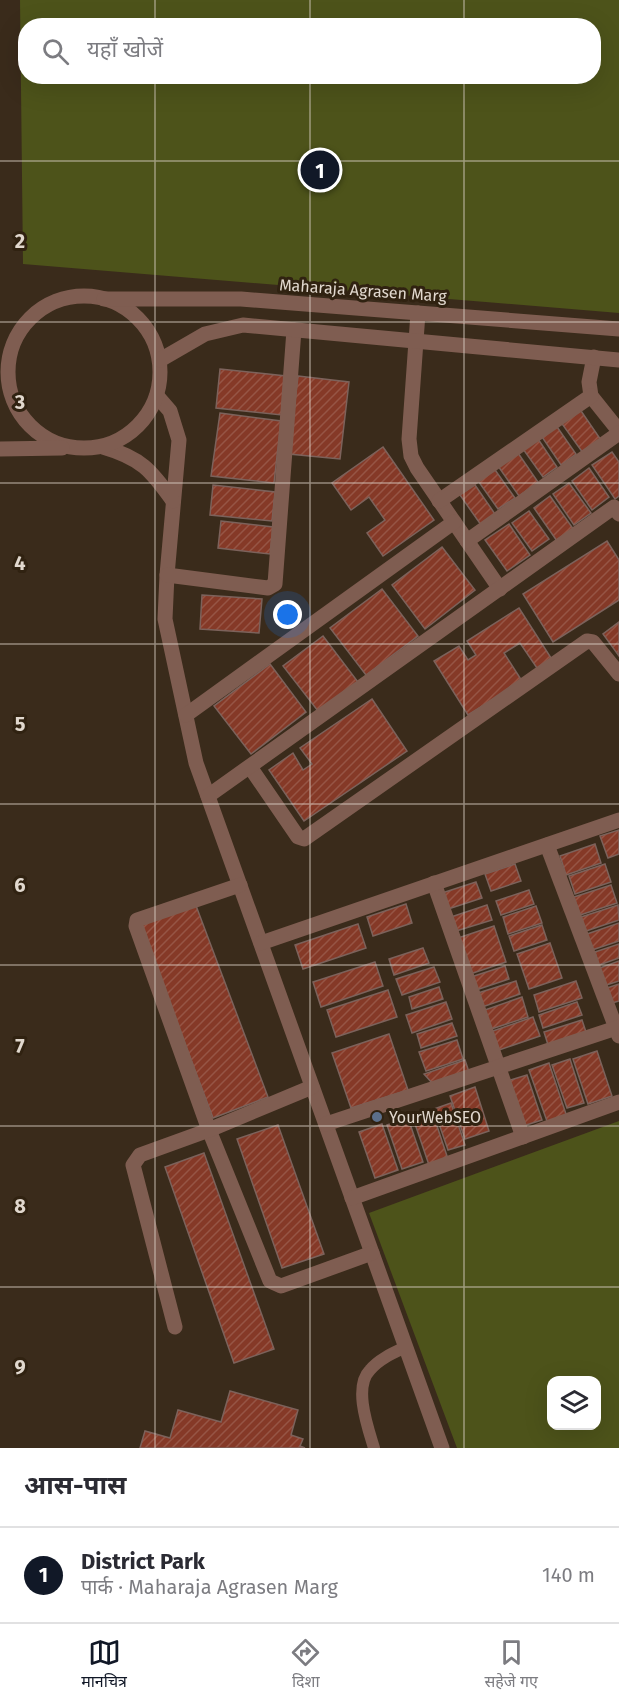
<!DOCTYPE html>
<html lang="hi">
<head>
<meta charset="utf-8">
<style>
  :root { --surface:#fff; --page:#f7f7f7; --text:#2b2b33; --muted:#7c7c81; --line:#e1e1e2; --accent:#111827 }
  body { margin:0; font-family:"Fira Sans","Noto Sans Devanagari",sans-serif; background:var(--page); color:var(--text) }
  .controls { position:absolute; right:18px; bottom:18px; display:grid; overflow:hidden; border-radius:12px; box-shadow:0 6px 24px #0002 }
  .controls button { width:54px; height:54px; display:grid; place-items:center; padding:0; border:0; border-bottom:2px solid var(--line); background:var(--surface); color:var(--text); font:30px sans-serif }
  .you { position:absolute; left:288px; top:615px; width:21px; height:21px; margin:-15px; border:4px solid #fff; border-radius:50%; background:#1a73e8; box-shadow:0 0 0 9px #1a73e833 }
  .badge { display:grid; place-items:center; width:39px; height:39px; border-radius:50%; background:var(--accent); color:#fff; font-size:20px; font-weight:700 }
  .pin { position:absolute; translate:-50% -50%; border:3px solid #fff; box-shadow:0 2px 6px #0006 }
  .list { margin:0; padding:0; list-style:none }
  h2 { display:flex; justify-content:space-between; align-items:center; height:78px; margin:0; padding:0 24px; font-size:26px }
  h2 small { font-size:20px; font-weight:400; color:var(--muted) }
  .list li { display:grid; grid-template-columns:39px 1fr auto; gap:18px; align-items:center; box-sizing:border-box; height:96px; padding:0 24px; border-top:2px solid var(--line) }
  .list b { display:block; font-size:22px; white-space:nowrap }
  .list p { margin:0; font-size:20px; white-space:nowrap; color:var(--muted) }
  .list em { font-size:20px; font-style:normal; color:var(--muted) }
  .icon { flex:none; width:33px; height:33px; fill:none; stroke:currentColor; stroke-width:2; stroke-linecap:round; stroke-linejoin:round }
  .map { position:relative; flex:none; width:619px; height:1448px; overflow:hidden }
  .search { position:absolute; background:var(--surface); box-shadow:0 6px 24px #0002; left:18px; right:18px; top:18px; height:66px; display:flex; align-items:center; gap:15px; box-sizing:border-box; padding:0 21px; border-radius:24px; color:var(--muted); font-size:22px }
  .sheet { height:174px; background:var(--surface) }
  nav { display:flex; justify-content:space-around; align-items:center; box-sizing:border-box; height:84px; border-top:2px solid var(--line); background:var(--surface); font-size:16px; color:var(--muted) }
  nav a { display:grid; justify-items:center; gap:3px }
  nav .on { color:var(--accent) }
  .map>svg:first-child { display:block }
  .park { fill:#4d531a; fill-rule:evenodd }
  .building { fill:url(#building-hatch); stroke:#7c625b; stroke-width:1.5 }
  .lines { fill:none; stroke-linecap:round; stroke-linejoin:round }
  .service { stroke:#7f5d51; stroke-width:12 }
  .minor { stroke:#7f5d51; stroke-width:15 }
  .tertiary { stroke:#7f5d51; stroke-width:15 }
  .grid { fill:none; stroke:#e1d8ce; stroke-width:1.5; stroke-opacity:0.55 }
  .service-dot { fill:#5c6f8a; stroke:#302211; stroke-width:2 }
  .labels { text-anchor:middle; stroke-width:6; stroke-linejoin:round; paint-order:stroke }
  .street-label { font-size:16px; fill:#e1d8ce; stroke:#302211 }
  .poi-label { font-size:16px; fill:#e1d8ce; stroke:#302211; text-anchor:start }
  .grid-label { font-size:20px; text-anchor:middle; font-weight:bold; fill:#e1d8ce; stroke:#302211; stroke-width:6; stroke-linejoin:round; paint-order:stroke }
</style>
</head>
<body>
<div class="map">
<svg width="619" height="1448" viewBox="0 0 619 1448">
  <defs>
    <pattern id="building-hatch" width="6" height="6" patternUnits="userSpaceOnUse" patternTransform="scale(1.5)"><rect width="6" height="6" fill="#853927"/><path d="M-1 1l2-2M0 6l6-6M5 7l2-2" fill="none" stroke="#965545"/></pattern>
  </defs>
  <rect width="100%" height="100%" fill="#3a2b1b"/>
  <!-- park -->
  <g class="park">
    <path d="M20 0H619V313L23 264ZM26 26H594V76H26Z"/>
    <path d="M619 1121V1448H457L369 1213ZM552 1380H596V1426H552Z"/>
  </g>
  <!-- building -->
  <g class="building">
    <polygon points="220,369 286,376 282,415 216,408"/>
    <polygon points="298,376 349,382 340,459 289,454"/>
    <polygon points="579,408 601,440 583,453 560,421"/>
    <polygon points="220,413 281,421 274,483 211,476"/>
    <polygon points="555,424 576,454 561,465 540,434"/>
    <polygon points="538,439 557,467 543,477 523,449"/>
    <polygon points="383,447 434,520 383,556 367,533 385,520 369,497 351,510 332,483"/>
    <polygon points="612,452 619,462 619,496 615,499 592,465"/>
    <polygon points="518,453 538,482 519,496 498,466"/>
    <polygon points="493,467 515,498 498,509 476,478"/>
    <polygon points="589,468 609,497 592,510 572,481"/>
    <polygon points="569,483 591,513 574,525 553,494"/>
    <polygon points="213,485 275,492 272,521 210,515"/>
    <polygon points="475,485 495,514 481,525 460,495"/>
    <polygon points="550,496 574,530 557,541 534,508"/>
    <polygon points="529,511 549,539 532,551 512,523"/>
    <polygon points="221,521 273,527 270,554 218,548"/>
    <polygon points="509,524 530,555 507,571 485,540"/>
    <polygon points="607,541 619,560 619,600 553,642 523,594"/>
    <polygon points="442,547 475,590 425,629 392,585"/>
    <polygon points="382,589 418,636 366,675 330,628"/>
    <polygon points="202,595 262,599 259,633 200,629"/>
    <polygon points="519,608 553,661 539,671 520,643 504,653 522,681 468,715 434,661 459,646 468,660 476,655 467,641"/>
    <polygon points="619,622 619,656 603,634"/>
    <polygon points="323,636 358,682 318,711 283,666"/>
    <polygon points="270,664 306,712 251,754 214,706"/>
    <polygon points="372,699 407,751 304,821 269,770 293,753 303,770 312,764 300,748"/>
    <polygon points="619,830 619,854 608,858 600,836"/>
    <polygon points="595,844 601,863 566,875 560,856"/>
    <polygon points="515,864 521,881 491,891 485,874"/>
    <polygon points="605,864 611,882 575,894 569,876"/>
    <polygon points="476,882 482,898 445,910 439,894"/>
    <polygon points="611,885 617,903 580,915 574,897"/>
    <polygon points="529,890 534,904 501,915 496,901"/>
    <polygon points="195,903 268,1097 213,1118 140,924"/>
    <polygon points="406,904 412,923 373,936 367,917"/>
    <polygon points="487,905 492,920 456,931 451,917"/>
    <polygon points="618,905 619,920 586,931 581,917"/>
    <polygon points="536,906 542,923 508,934 503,917"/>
    <polygon points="619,923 619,941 592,950 587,934"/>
    <polygon points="358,924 366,948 303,969 295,945"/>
    <polygon points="542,925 547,940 514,951 509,936"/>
    <polygon points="494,926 506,962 470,974 458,938"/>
    <polygon points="550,943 562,978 529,989 517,954"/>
    <polygon points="619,944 619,958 599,965 595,952"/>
    <polygon points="423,948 429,963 394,975 389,959"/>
    <polygon points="619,961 619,981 603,986 597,969"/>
    <polygon points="375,962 383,986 321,1007 313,982"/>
    <polygon points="505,966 509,979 476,990 471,977"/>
    <polygon points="434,967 440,982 402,995 396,979"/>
    <polygon points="516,981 520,994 482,1007 478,993"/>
    <polygon points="576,981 582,998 539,1012 534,995"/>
    <polygon points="619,984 619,1001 612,1003 607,988"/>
    <polygon points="439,987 443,999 412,1009 409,997"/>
    <polygon points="388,990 397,1017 336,1037 327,1010"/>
    <polygon points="522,997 528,1017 488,1030 482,1011"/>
    <polygon points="446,1002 452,1019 412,1033 406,1015"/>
    <polygon points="577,1002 582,1015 543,1028 539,1015"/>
    <polygon points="533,1017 540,1036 496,1051 490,1032"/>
    <polygon points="582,1020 587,1035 549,1048 544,1032"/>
    <polygon points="452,1023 457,1036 421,1048 417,1034"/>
    <polygon points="389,1034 408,1090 351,1108 332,1053"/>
    <polygon points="457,1040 463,1059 426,1071 419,1052"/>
    <polygon points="597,1051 612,1096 588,1104 573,1059"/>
    <polygon points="570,1059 584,1103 567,1108 552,1065"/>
    <polygon points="465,1060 469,1072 432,1083 424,1074"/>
    <polygon points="549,1063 567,1117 548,1124 529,1070"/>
    <polygon points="527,1075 542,1120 523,1126 507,1081"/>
    <polygon points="475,1087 489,1131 465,1139 450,1096"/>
    <polygon points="451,1103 465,1145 448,1150 434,1109"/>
    <polygon points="432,1111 448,1159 429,1165 413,1118"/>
    <polygon points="408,1118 423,1162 402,1169 387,1125"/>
    <polygon points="382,1124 398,1170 375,1178 359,1132"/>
    <polygon points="278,1125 324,1254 282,1268 237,1139"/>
    <polygon points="204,1153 274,1349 234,1363 165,1167"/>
    <polygon points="230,1391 298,1410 291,1435 303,1439 300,1446 305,1448 140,1448 145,1431 170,1438 178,1410 221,1422"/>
  </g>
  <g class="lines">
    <!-- service -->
    <path class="service" d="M374 1448C368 1428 353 1387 370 1370 379 1359 393 1353 406 1347"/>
    <!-- minor -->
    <g class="minor">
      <polyline points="418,313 409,439 411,456 417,468 500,589"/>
      <polyline points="594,357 589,382 591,396 619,431"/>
      <polyline points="157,396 170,411 179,440 167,575 165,619 196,763 442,1448"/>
      <path d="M103 447C141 458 151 470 173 501"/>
      <polyline points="439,501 591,396"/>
      <polyline points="467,541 619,433"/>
      <polyline points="167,575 268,588 275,584 294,330"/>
      <polyline points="186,715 454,522"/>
      <polyline points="250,767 298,837 304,839 587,641 593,642 619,674"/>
      <polyline points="208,796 614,507 619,514"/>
      <polyline points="547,845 619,1036"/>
      <polyline points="434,883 523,1137"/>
      <polyline points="240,885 137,920 136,926 209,1130 270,1281 281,1286 372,1253"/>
      <polyline points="261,943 619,820"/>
      <polyline points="326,1124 619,1027"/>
      <polyline points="352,1198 619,1102"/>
      <polyline points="175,1327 133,1165 140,1155 209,1130 312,1087"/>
    </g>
    <!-- tertiary -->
    <g class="tertiary">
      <circle cx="84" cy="372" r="76"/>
      <polyline points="104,299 241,299 619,329"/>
      <polyline points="160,360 205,334 243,325 619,360"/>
      <polyline points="0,449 62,448"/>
    </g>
  </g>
  <!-- grid -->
  <path class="grid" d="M155 0V26M310 0V26M464 0V26M155 76V1448M310 76V1448M464 76V1448M0 161H619M0 322H619M0 483H619M0 644H619M0 804H619M0 965H619M0 1126H619M0 1287H619"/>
  <!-- markers -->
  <circle class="service-dot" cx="377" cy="1117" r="6"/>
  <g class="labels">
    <!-- street labels -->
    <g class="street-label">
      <text transform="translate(363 290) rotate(4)" y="6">Maharaja Agrasen Marg</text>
    </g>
    <!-- poi labels -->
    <g class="poi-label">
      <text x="389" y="1123">YourWebSEO</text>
    </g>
  </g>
  <g class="grid-label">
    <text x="20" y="248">2</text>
    <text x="20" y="409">3</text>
    <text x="20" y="570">4</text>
    <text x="20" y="731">5</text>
    <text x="20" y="892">6</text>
    <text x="20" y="1053">7</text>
    <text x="20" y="1213">8</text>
    <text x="20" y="1374">9</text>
  </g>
</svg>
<div class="controls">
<button><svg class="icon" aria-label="layers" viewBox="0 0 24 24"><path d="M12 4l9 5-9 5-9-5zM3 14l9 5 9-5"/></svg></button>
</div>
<div class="you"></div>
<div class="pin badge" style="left:320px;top:170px">1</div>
<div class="search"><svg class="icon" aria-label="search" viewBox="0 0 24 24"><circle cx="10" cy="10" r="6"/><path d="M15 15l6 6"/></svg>यहाँ खोजें</div>
</div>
<section class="sheet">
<h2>आस-पास<small></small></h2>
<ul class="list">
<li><span class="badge">1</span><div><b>District Park</b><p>पार्क · Maharaja Agrasen Marg</p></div><em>140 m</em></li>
</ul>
</section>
<nav>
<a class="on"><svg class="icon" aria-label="map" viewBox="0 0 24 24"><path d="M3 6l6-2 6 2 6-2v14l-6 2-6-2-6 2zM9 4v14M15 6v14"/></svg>मानचित्र</a>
<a><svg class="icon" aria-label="directions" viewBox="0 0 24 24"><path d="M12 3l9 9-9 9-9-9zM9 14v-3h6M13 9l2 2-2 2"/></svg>दिशा</a>
<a><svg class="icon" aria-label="saved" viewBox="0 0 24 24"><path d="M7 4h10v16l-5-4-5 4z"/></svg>सहेजे गए</a>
</nav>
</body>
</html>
